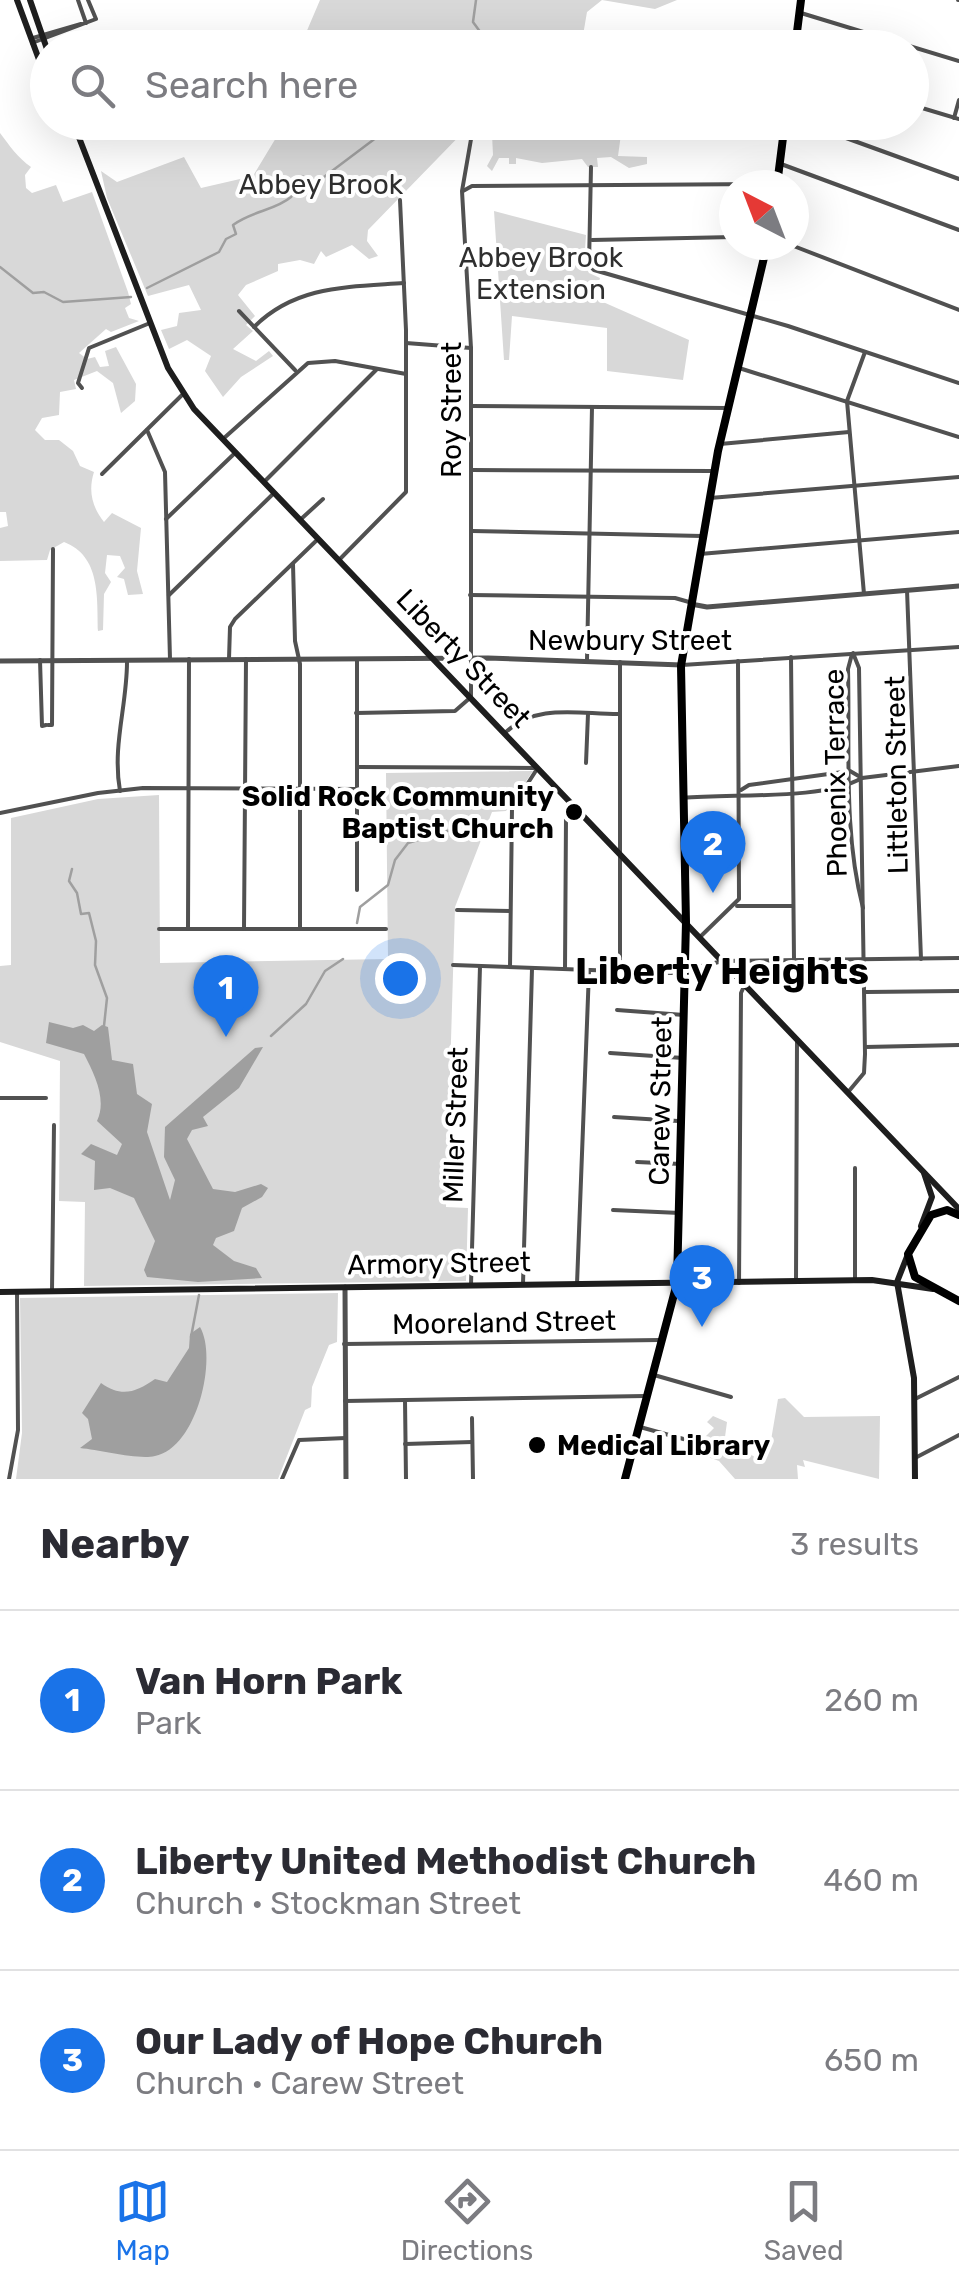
<!DOCTYPE html>
<html lang="en">
<head>
<meta charset="utf-8">
<style>
  :root { --surface:#fff; --page:#f2f2f3; --text:#2b2b33; --muted:#7c7c81; --line:#e1e1e2; --accent:#1a73e8 }
  body { margin:0; font-family:Rubik,sans-serif; background:var(--page); color:var(--text) }
  .compass { position:absolute; left:719px; top:170px; width:90px; height:90px; border-radius:50%; background:var(--surface); box-shadow:0 10px 40px #0002; rotate:318deg }
  .you { position:absolute; left:400px; top:978px; width:35px; height:35px; margin:-25px; border:8px solid #fff; border-radius:50%; background:#1a73e8; box-shadow:0 0 0 15px #1a73e833 }
  .badge { display:grid; place-items:center; width:65px; height:65px; border-radius:50%; background:var(--accent); color:#fff; font-size:32px; font-weight:700 }
  .pin { position:absolute; translate:-50% -82px; filter:drop-shadow(0 2px 5px #0008) }
  .pin::after { content:''; position:absolute; top:52px; width:35px; height:30px; background:inherit; clip-path:polygon(0 0,100% 0,50% 100%) }
  .list { margin:0; padding:0; list-style:none }
  h2 { display:flex; justify-content:space-between; align-items:center; height:130px; margin:0; padding:0 40px; font-size:42px }
  h2 small { font-size:32px; font-weight:400; color:var(--muted) }
  .list li { display:grid; grid-template-columns:65px 1fr auto; gap:30px; align-items:center; box-sizing:border-box; height:180px; padding:0 40px; border-top:2px solid var(--line) }
  .list b { display:block; font-size:38px; white-space:nowrap }
  .list p { margin:0; font-size:32px; white-space:nowrap; color:var(--muted) }
  .list em { font-size:32px; font-style:normal; color:var(--muted) }
  .icon { flex:none; width:55px; height:55px; fill:none; stroke:currentColor; stroke-width:2; stroke-linecap:round; stroke-linejoin:round }
  .map { position:relative; flex:none; width:959px; height:1479px; overflow:hidden }
  .search { position:absolute; background:var(--surface); box-shadow:0 10px 40px #0002; left:30px; right:30px; top:30px; height:110px; display:flex; align-items:center; gap:25px; box-sizing:border-box; padding:0 35px; border-radius:55px; color:var(--muted); font-size:38px }
  .sheet { height:670px; background:var(--surface) }
  nav { display:flex; justify-content:space-around; align-items:center; box-sizing:border-box; height:140px; border-top:2px solid var(--line); background:var(--surface); font-size:28px; color:var(--muted) }
  nav a { display:grid; justify-items:center; gap:5px }
  nav .on { color:var(--accent) }
  .map>svg:first-child { display:block }
  .green { fill:#d8d8d8 }
  .water { fill:#9f9f9f }
  .lines { fill:none; stroke-linecap:round; stroke-linejoin:round }
  .stream { stroke:#9f9f9f; stroke-width:2.5 }
  .minor { stroke:#515151; stroke-width:4 }
  .tertiary { stroke:#515151; stroke-width:5 }
  .secondary { stroke:#1e1e1e; stroke-width:6 }
  .primary { stroke:#000; stroke-width:8 }
  .poi-dot { fill:#000; stroke:#fff; stroke-width:4 }
  .labels { text-anchor:middle; stroke-width:8; stroke-linejoin:round; paint-order:stroke }
  .park-label { font-size:28px; fill:#2f2f2f; stroke:#fff }
  .street-label { font-size:28px; fill:#000; stroke:#fff }
  .poi-label { font-size:28px; font-weight:bold; fill:#000; stroke:#fff; text-anchor:end }
  .district-label { font-size:38px; font-weight:bold; fill:#000; stroke:#fff }
</style>
</head>
<body>
<div class="map">
<svg width="959" height="1479" viewBox="0 0 959 1479">
  <rect width="100%" height="100%" fill="#fff"/>
  <!-- green -->
  <g class="green">
    <polygon points="320,0 677,0 655,9 602,0 587,12 581,47 300,47"/>
    <polygon points="508,122 622,127 618,156 647,157 647,164 629,168 611,157 597,158 598,167 588,167 582,159 542,163 516,158 516,164 509,164 509,158 499,158 492,171 487,166 493,155 492,134 508,135 512,130"/>
    <polygon points="285,123 472,123 368,230 367,241 378,256 369,259 352,245 326,257 321,251 314,264 300,260 278,264 278,271 246,285 238,295 255,316 246,325 253,331 233,349 256,361 269,351 273,356 241,377 223,397 205,371 211,356 187,340 169,349 161,330 177,326 179,313 201,310 189,285 148,296 107,198 101,171 117,182 184,157 201,188 253,176"/>
    <path d="M0 133C9 145 18 158 31 167L25 175 26 188 32 193 56 185 63 202 92 192 128 292 131 304 125 308 129 318 139 321 111 332 106 329 79 353 87 359 95 357 100 367 109 366 105 351 116 347 136 384 135 401 121 413 113 383 97 371 74 380 76 389 60 392 59 415 42 418 35 430 45 440H59L73 451 80 466 94 472C88 491 92 507 104 522L112 513 141 528 137 571 143 594 128 595 124 579 117 577 125 568 120 556 107 555 105 573 111 582 104 594 103 630 98 631C97 598 101 556 64 542L50 550 47 560 0 561V528L8 526 6 512H0Z"/>
    <polygon points="494,211 586,235 584,264 589,273 600,278 594,298 689,340 683,380 607,371 607,328 512,316 509,360 504,360"/>
    <polygon points="533,771 506,811 492,812 455,907 446,1207 468,1208 466,1281 84,1286 85,1202 59,1201 60,1061 0,1042 0,966 11,965 11,818 98,799 159,795 160,963 388,959 386,773"/>
    <polygon points="338,1293 337,1342 329,1345 312,1387 311,1407 305,1410 278,1479 16,1479 22,1433 20,1298"/>
    <polygon points="785,1398 804,1417 880,1416 879,1479 803,1460 805,1467 797,1465 798,1479 735,1479 719,1461 689,1450 689,1445 706,1444 703,1439 714,1428 707,1422 713,1416 727,1422 725,1437 759,1460 769,1452 778,1399"/>
  </g>
  <!-- water -->
  <g class="water">
    <path d="M49 1022 73 1028 83 1025 94 1031 102 1025 108 1027 112 1060 133 1064 137 1094 152 1104 147 1132 170 1200 175 1180 164 1157 165 1127 255 1048 263 1047 239 1088 203 1117 208 1126 192 1130 187 1139 213 1189 235 1192 261 1184 268 1188 262 1197 242 1208 234 1231 216 1238 213 1245 234 1261 256 1268 262 1278 198 1282 147 1277 144 1270 155 1241 134 1198 110 1188 94 1190 95 1161 81 1154 91 1144 117 1155 122 1144 97 1121C107 1100 95 1075 84 1054L46 1043Z"/>
    <path d="M200 1327C218 1358 197 1448 155 1456 138 1460 100 1450 80 1448L92 1439 88 1419 82 1413 101 1383C122 1398 136 1392 155 1379L167 1382 189 1348 190 1334Z"/>
  </g>
  <g class="lines">
    <!-- stream -->
    <g class="stream">
      <polyline points="462,48 481,33 473,22 476,0"/>
      <polyline points="0,267 33,293 44,292 63,302 131,297"/>
      <path d="M147 288 219 252 226 239 236 234 233 225C252 211 276 210 291 197 296 192 297 183 302 176L316 183 397 122"/>
      <polyline points="72,869 69,881 77,893 81,914 89,913 96,941 95,965 107,998 104,1026"/>
      <polyline points="357,923 360,907 388,885 395,860 408,843 454,829"/>
      <polyline points="271,1036 306,1004 325,971 343,959"/>
      <polyline points="191,1337 199,1295"/>
    </g>
    <!-- minor -->
    <g class="minor">
      <polyline points="78,0 86,23"/>
      <polyline points="958,0 959,0"/>
      <polyline points="801,13 959,61"/>
      <polyline points="33,38 81,24"/>
      <polyline points="32,43 96,19 88,0"/>
      <polyline points="912,105 959,119"/>
      <polyline points="954,118 959,100"/>
      <polyline points="802,122 959,179"/>
      <polyline points="625,131 785,130"/>
      <polyline points="781,164 959,230"/>
      <polyline points="591,167 589,265 594,270 788,326 959,383"/>
      <polyline points="463,191 472,186 778,184"/>
      <polyline points="592,240 734,237"/>
      <polyline points="791,245 959,310"/>
      <polyline points="239,311 295,370"/>
      <path d="M254 327C296 285 349 287 404 283"/>
      <polyline points="406,343 471,348"/>
      <polyline points="739,368 959,437"/>
      <polyline points="82,388 78,383 89,348 150,323"/>
      <polyline points="472,406 727,408"/>
      <polyline points="147,430 165,472 170,659"/>
      <polyline points="223,439 308,363 335,361 406,374"/>
      <polyline points="720,444 849,432"/>
      <polyline points="472,470 712,471"/>
      <polyline points="102,474 183,394"/>
      <polyline points="264,482 377,369"/>
      <polyline points="710,498 959,477"/>
      <polyline points="166,519 235,453"/>
      <polyline points="300,520 323,499"/>
      <polyline points="472,531 702,536"/>
      <polyline points="700,554 959,532"/>
      <polyline points="339,560 406,492 406,330 400,200"/>
      <polyline points="293,564 295,641 300,664 300,929"/>
      <polyline points="907,590 921,959"/>
      <polyline points="864,594 847,401 865,352"/>
      <polyline points="169,595 273,494"/>
      <polyline points="470,595 675,598 689,602"/>
      <path d="M852 654 848 669C850 748 843 831 863 908"/>
      <polyline points="791,657 794,959"/>
      <polyline points="229,659 230,627 235,619 317,540"/>
      <polyline points="40,660 42,726 46,725"/>
      <polyline points="357,660 357,890"/>
      <polyline points="587,660 592,407"/>
      <polyline points="620,662 620,972"/>
      <polyline points="682,665 959,647"/>
      <polyline points="356,713 455,711 471,697 471,348 462,191 474,122"/>
      <polyline points="48,725 52,725 53,549"/>
      <path d="M505 733C535 703 578 714 618 714"/>
      <polyline points="586,763 588,714"/>
      <polyline points="358,767 534,768"/>
      <polyline points="741,790 749,785 850,771 862,778"/>
      <path d="M120 791C112 746 127 706 127 662"/>
      <path d="M683 798C731 793 822 801 862 778L959 766"/>
      <polyline points="0,813 98,793 143,788 358,789"/>
      <polyline points="737,906 792,906"/>
      <polyline points="457,910 510,911"/>
      <polyline points="159,929 386,929"/>
      <polyline points="188,929 189,659"/>
      <polyline points="244,929 246,659"/>
      <polyline points="700,937 739,899 738,661"/>
      <polyline points="453,965 672,973 723,961 959,958"/>
      <polyline points="510,967 512,808 537,769"/>
      <polyline points="565,969 566,817 571,806"/>
      <polyline points="866,992 959,991"/>
      <polyline points="617,1010 684,1015"/>
      <polyline points="865,1047 959,1045"/>
      <polyline points="610,1053 683,1058"/>
      <polyline points="849,1091 864,1073 865,1054 859,668 853,653"/>
      <polyline points="0,1098 46,1098"/>
      <polyline points="614,1117 678,1121"/>
      <polyline points="637,1162 681,1164"/>
      <polyline points="855,1168 855,1281"/>
      <polyline points="613,1210 680,1213"/>
      <polyline points="796,1282 797,1042"/>
      <polyline points="739,1283 741,993 745,984"/>
      <polyline points="523,1284 532,969"/>
      <polyline points="577,1284 589,971"/>
      <polyline points="471,1285 480,966"/>
      <polyline points="52,1291 54,1125"/>
      <polyline points="344,1344 660,1340"/>
      <polyline points="654,1375 731,1397"/>
      <polyline points="915,1399 959,1377"/>
      <polyline points="405,1400 406,1479"/>
      <polyline points="345,1401 645,1396"/>
      <polyline points="472,1418 473,1479"/>
      <polyline points="640,1427 698,1443"/>
      <polyline points="405,1444 472,1442"/>
      <polyline points="915,1458 959,1435"/>
      <polyline points="9,1479 18,1430 17,1291"/>
      <polyline points="282,1479 299,1440 346,1438"/>
    </g>
    <!-- tertiary -->
    <g class="tertiary">
      <polyline points="691,604 707,607 959,586"/>
      <polyline points="0,661 488,658 682,665"/>
      <polyline points="345,1287 346,1479"/>
    </g>
    <!-- secondary -->
    <g class="secondary">
      <polyline points="17,0 48,84"/>
      <polyline points="30,0 48,52"/>
      <polyline points="73,122 168,368 194,409 959,1209"/>
      <polyline points="921,1226 932,1197 924,1173"/>
      <polyline points="908,1254 897,1282 914,1378 915,1479"/>
      <polyline points="0,1292 872,1280 933,1289"/>
    </g>
    <!-- primary -->
    <g class="primary">
      <polyline points="795,48 801,0"/>
      <polyline points="777,185 785,122"/>
      <polyline points="959,1215 947,1210 931,1215 908,1254 915,1277 959,1301"/>
      <polyline points="625,1479 677,1283 686,922 681,666 718,451 767,245"/>
    </g>
  </g>
  <!-- markers -->
  <g class="poi-dot">
    <circle cx="574" cy="812" r="10"/>
    <circle cx="537" cy="1445" r="10"/>
  </g>
  <g class="labels">
    <!-- park labels -->
    <g class="park-label">
      <text x="321" y="194">Abbey Brook</text>
      <text x="541" y="267">Abbey Brook<tspan x="541" dy="32">Extension</tspan></text>
    </g>
    <!-- street labels -->
    <g class="street-label">
      <text transform="translate(451 410) rotate(-90)" y="10">Roy Street</text>
      <text x="630" y="650">Newbury Street</text>
      <text transform="translate(464 658) rotate(46)" y="10">Liberty Street</text>
      <text transform="translate(835 773) rotate(-91)" y="10">Phoenix Terrace</text>
      <text transform="translate(896 775) rotate(-91)" y="10">Littleton Street</text>
      <text transform="translate(660 1101) rotate(-89)" y="10">Carew Street</text>
      <text transform="translate(455 1125) rotate(-88)" y="10">Miller Street</text>
      <text transform="translate(439 1263) rotate(-1)" y="10">Armory Street</text>
      <text transform="translate(504 1322) rotate(-1)" y="10">Mooreland Street</text>
    </g>
    <!-- poi labels -->
    <g class="poi-label">
      <text x="554" y="806">Solid Rock Community<tspan x="554" dy="32">Baptist Church</tspan></text>
      <text x="557" y="1455" text-anchor="start">Medical Library</text>
    </g>
    <!-- district labels -->
    <g class="district-label">
      <text x="722" y="984">Liberty Heights</text>
    </g>
  </g>
</svg>
<svg class="compass" viewBox="-18 -18 36 36"><path d="M0-13l5 13h-10z" fill="#e53935"/><path d="M0 13l5-13h-10z" fill="#7c7c81"/></svg>
<div class="you"></div>
<div class="pin badge" style="left:226px;top:1037px">1</div>
<div class="pin badge" style="left:713px;top:893px">2</div>
<div class="pin badge" style="left:702px;top:1327px">3</div>
<div class="search"><svg class="icon" aria-label="search" viewBox="0 0 24 24"><circle cx="10" cy="10" r="6"/><path d="M15 15l6 6"/></svg>Search here</div>
</div>
<section class="sheet">
<h2>Nearby<small>3 results</small></h2>
<ul class="list">
<li><span class="badge">1</span><div><b>Van Horn Park</b><p>Park</p></div><em>260 m</em></li>
<li><span class="badge">2</span><div><b>Liberty United Methodist Church</b><p>Church · Stockman Street</p></div><em>460 m</em></li>
<li><span class="badge">3</span><div><b>Our Lady of Hope Church</b><p>Church · Carew Street</p></div><em>650 m</em></li>
</ul>
</section>
<nav>
<a class="on"><svg class="icon" aria-label="map" viewBox="0 0 24 24"><path d="M3 6l6-2 6 2 6-2v14l-6 2-6-2-6 2zM9 4v14M15 6v14"/></svg>Map</a>
<a><svg class="icon" aria-label="directions" viewBox="0 0 24 24"><path d="M12 3l9 9-9 9-9-9zM9 14v-3h6M13 9l2 2-2 2"/></svg>Directions</a>
<a><svg class="icon" aria-label="saved" viewBox="0 0 24 24"><path d="M7 4h10v16l-5-4-5 4z"/></svg>Saved</a>
</nav>
</body>
</html>
